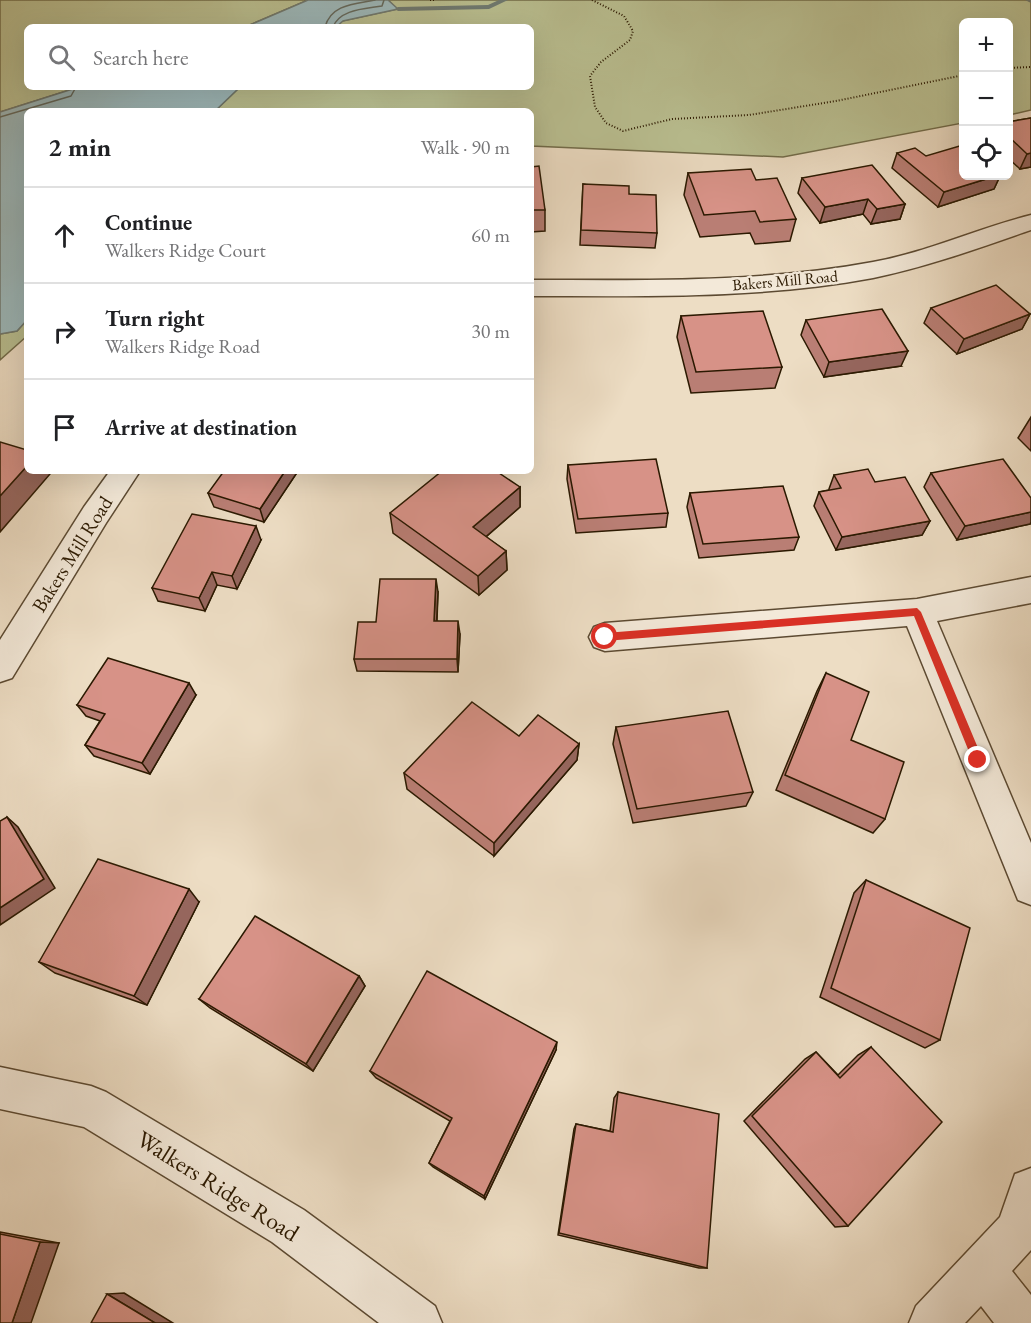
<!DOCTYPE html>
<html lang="en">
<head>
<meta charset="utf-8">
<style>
  :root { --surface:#fff; --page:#f6f6f6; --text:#202124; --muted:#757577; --line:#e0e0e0 }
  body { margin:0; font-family:"EB Garamond",serif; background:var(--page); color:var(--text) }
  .controls { position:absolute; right:18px; top:18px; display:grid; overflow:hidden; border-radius:9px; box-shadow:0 6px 24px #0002 }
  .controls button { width:54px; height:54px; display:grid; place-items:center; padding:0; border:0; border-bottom:2px solid var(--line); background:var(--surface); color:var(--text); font:30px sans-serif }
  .stop { position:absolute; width:18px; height:18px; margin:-14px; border:4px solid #d93025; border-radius:50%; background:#fff }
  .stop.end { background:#d93025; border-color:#fff; box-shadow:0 2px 6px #0008 }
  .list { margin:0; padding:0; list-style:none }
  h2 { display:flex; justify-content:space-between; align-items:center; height:78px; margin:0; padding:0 24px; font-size:26px }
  h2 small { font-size:20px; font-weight:400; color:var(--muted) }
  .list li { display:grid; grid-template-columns:39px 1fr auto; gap:18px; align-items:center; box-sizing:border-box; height:96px; padding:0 24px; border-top:2px solid var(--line) }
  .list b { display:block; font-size:22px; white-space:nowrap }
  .list p { margin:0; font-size:20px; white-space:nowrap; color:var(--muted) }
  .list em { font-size:20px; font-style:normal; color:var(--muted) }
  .icon { flex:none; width:33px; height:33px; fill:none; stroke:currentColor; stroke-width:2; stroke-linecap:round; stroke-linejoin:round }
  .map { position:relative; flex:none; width:1031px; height:1323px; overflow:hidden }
  .search { position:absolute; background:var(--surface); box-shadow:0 6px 24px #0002; left:24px; top:24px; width:510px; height:66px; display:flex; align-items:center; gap:15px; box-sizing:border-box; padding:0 21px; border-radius:9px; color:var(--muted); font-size:22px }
  .panel { position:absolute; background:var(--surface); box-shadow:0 6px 24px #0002; left:24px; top:108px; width:510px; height:366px; border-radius:9px }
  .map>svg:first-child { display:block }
  .green { fill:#bac092; stroke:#726c4a; stroke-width:1.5 }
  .water { fill:#9dbabd; stroke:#6f7a72; stroke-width:1.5 }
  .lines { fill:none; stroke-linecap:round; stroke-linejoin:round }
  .shore { stroke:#646a5f; stroke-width:1.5 }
  .stream { fill:#6f7a72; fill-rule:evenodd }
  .minor-casing { stroke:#5c4a32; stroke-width:3 }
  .path { stroke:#2b1901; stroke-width:2; stroke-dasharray:1 2; stroke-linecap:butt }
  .minor { fill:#f3e9d9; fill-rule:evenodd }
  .wall { fill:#b97e74; stroke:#2b1901; stroke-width:1.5 }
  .shaded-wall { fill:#96665e; stroke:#2b1901; stroke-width:1.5 }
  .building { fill:#d79287; stroke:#2b1901; stroke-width:1.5 }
  .route { fill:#d93025 }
  .labels { text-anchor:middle; stroke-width:5; stroke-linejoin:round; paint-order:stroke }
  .far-street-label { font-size:16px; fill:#2b1901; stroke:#f3e9d9 }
  .street-label { font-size:20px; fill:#2b1901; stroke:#f3e9d9 }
  .near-street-label { font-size:24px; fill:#2b1901; stroke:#f3e9d9 }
</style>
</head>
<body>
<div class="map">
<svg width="1031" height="1323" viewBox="0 0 1031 1323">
  <rect width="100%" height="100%" fill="#edddc4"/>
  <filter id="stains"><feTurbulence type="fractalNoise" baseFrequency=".00333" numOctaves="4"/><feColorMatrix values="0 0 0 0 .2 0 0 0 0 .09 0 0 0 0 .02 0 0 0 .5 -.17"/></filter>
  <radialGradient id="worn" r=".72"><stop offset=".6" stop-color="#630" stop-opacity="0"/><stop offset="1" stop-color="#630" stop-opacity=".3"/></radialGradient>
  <!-- green -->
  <g class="green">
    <polygon points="0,0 308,0 245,27 27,27 27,87 79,87 0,112"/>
    <polygon points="388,0 1031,0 1031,110 1009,115 1008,22 964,22 963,123 783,157 531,146 531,111 215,111 240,87 531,87 531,27 336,27 342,21 397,9"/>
    <polygon points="27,320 27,336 0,360 0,334 17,331"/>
  </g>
  <!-- water -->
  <g class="water">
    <polygon points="308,0 388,0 398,9 343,21 336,27 245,27"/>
    <polygon points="79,87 240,87 215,111 27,111 27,320 17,331 0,334 0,112"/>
  </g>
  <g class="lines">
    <!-- shore -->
    <g class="shore">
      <path d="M325 27C331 4 355 4 375 0"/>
      <path d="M333 27C340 9 365 9 382 6L384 0"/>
      <polyline points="0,117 71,96 76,87"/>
    </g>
    <!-- stream -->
    <g class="stream">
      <polygon points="499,0 508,0 489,9 398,11 395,9 398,7 488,5"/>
      <polygon points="1025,0 1031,0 1031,3"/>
    </g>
    <!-- minor casing -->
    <g class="minor-casing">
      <g id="minor">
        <path d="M1031 215V230C979 248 927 267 873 278 761 299 645 296 531 296V280C645 280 760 283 873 262 928 252 978 228 1031 215Z"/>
        <polygon points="110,471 140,471 106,523 12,678 0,682 0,640 84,507"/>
        <polygon points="1031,577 1031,603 937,621 1031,843 1031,905 1018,900 907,626 605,651 594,647 589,637 594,627 605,623 917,599"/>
        <polygon points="0,1067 91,1086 106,1092 304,1210 435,1306 442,1323 379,1323 272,1242 84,1127 0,1109"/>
        <polygon points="1031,1168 1031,1250 1012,1271 1031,1295 1031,1323 994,1323 981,1306 965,1323 909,1323 916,1306 1000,1217 1015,1174"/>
      </g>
    </g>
    <!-- path -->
    <g class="path">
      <polyline points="430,0 434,0"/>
      <polyline points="592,0 624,16 633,31 630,40 601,62 590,76 595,107 606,123 623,131 672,119 749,115 836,101 964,75"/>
      <polyline points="1008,68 1031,67"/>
    </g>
    <!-- minor -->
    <use href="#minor" class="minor"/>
  </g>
  <!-- wall -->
  <g class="wall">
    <polygon points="1031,118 1031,167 1020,169 1008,158 1008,122"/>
    <polygon points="897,153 926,156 963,176 1000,176 994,189 938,207 892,168"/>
    <polygon points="531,167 545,210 545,231 531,232"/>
    <polygon points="688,173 756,180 796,219 790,241 755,244 750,233 700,237 684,195"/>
    <polygon points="802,178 905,204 900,219 871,224 863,214 820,223 798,193"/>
    <polygon points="583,184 629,194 657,233 655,248 580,245"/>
    <polygon points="931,308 1030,314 1022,329 957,354 924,323"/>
    <polygon points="681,316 782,367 775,388 691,393 677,337"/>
    <polygon points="806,320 901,366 824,377 801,335"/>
    <polygon points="1031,417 1031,451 1018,438"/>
    <polygon points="568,465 668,513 666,527 576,533 567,479"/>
    <polygon points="298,471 264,522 214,507 208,493"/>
    <polygon points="931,473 1030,524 957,540 924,487"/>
    <polygon points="834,475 875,482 930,521 922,535 836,550 814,506 819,492 829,490 829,489"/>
    <polygon points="520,487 520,507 486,537 506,551 507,570 479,595 393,533 390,513"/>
    <polygon points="690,493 799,537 794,550 699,558 687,507"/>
    <polygon points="261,540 237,589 217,585 205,611 158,601 152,588"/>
    <polygon points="438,592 437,621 460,634 458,672 357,671 354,659 376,622"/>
    <polygon points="826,673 851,740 885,819 873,833 776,790 817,691"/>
    <polygon points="196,695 150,774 94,756 85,745 100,721 86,716 77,705"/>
    <polygon points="616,727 753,792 746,806 633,823 613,744"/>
    <polygon points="519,736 579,744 577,760 494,856 407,789 404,773"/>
    <polygon points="866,880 940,1040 925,1048 820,997 854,893"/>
    <polygon points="199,902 147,1005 55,973 39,962"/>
    <polygon points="359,976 365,986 313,1071 210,1008 199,999"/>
    <polygon points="871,1047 848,1226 835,1227 744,1121 805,1059 816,1052 838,1075 858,1055"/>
    <polygon points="556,1050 485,1199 433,1167 429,1163 450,1121 376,1078 370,1071"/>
    <polygon points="618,1092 707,1268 699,1268 558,1235 574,1129 576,1124 610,1131 614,1098"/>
    <polygon points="0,1232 59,1243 0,1323"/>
  </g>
  <!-- shaded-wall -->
  <g class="shaded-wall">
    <polygon points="1031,153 1031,167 1020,169 1027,154"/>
    <polygon points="996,176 1000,176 994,189 938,207 944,192"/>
    <polygon points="868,199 863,214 820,223 825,207"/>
    <polygon points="905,204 900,219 871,224 877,209"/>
    <polygon points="1030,314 1022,329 957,354 964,339"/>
    <polygon points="908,351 901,366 824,377 829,362"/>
    <polygon points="27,466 27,471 48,471 50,474 0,532 0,496"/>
    <polygon points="285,471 298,471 264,522 260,509"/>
    <polygon points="520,487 520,507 474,547 473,527"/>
    <polygon points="1031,512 1031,522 1030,524 957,540 965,526"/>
    <polygon points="930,521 922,535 836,550 842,537"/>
    <polygon points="256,526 261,540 237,589 232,576"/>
    <polygon points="506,551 507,570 479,595 478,576"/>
    <polygon points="212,572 217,585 205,611 199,598"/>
    <polygon points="436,579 438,592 436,633 434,621"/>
    <polygon points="458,621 460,634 458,672 457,659"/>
    <polygon points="189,683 196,695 150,774 142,763"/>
    <polygon points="579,744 577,760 494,856 494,843"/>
    <polygon points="7,817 18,827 55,888 0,925 0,908"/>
    <polygon points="189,889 199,902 147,1005 134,996"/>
    <polygon points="359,976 365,986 313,1071 306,1064"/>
    <polygon points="557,1042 556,1050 485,1199 484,1196"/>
    <polygon points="40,1242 59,1243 31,1323 12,1323"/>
    <polygon points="124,1293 173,1323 155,1323 107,1294"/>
  </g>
  <!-- building -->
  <g class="building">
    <polygon points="1031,118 1031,153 1027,154 1008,136 1008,122"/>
    <polygon points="963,145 963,176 996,176 944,192 897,153 915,148 926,156"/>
    <polygon points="872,165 905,204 877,209 868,199 825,207 802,178"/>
    <polygon points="539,166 545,210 531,210 531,167"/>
    <polygon points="751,169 756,180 777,178 796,219 760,222 755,211 704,215 688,173"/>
    <polygon points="583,184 629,186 629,194 656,195 657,233 581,230"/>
    <polygon points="996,285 1030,314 964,339 931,308"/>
    <polygon points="882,309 908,351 829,362 806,320"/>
    <polygon points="763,311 782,367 696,372 681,316"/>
    <polygon points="0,442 27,450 27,466 0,496"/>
    <polygon points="656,459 668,513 578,519 568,465"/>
    <polygon points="1003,459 1031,498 1031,512 965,526 931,473"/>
    <polygon points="868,469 875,482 905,477 930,521 842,537 819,492 841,488 834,475"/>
    <polygon points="224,471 285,471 260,509 208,493"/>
    <polygon points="442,471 496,471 520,487 473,527 506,551 478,576 390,513"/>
    <polygon points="783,486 799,537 703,544 690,493"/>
    <polygon points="192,514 256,526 232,576 212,572 199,598 152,588"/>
    <polygon points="380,579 436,579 434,621 458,621 457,659 354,659 358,622 376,622"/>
    <polygon points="108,658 189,683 142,763 85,745 105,714 77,705"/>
    <polygon points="826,673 869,692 851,740 904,762 885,819 785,775"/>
    <polygon points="472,702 519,736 538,715 579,744 494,843 404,773"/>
    <polygon points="728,711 753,792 637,809 616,727"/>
    <polygon points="7,817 44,879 0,908 0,821"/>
    <polygon points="98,859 189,889 134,996 39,962"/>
    <polygon points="866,880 970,928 940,1040 831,988"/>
    <polygon points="255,916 359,976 306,1064 199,999"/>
    <polygon points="427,971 557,1042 484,1196 429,1163 452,1118 370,1071"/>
    <polygon points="871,1047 942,1122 848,1226 752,1116 816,1052 840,1078"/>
    <polygon points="618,1092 719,1114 707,1268 559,1233 576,1124 613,1132"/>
    <polygon points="0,1234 40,1242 12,1323 0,1323"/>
    <polygon points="107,1294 155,1323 91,1323"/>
  </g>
  <!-- route -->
  <polygon class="route" points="917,608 921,612 983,760 982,764 974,764 914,616 605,641 600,637 605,633"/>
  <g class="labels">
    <!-- far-street labels -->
    <g class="far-street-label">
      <text transform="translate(785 280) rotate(-5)" y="6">Bakers Mill Road</text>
    </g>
    <!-- street labels -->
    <g class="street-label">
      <text transform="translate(72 554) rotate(-58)" y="7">Bakers Mill Road</text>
    </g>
    <!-- near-street labels -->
    <g class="near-street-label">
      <text transform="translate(218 1186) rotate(32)" y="8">Walkers Ridge Road</text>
    </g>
  </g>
  <rect width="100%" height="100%" filter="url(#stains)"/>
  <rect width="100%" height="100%" fill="url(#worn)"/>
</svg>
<div class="controls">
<button>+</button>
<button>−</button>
<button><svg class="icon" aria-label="locate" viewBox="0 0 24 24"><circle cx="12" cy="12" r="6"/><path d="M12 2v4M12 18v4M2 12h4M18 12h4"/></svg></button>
</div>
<div class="stop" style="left:605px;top:637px"></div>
<div class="stop end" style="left:978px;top:760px"></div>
<div class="search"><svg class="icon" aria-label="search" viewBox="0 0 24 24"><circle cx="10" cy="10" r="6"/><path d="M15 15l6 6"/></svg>Search here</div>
<section class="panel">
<h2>2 min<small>Walk · 90 m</small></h2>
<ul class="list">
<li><svg class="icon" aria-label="ahead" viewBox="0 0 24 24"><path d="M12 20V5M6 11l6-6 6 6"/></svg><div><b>Continue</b><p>Walkers Ridge Court</p></div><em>60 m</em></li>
<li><svg class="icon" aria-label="right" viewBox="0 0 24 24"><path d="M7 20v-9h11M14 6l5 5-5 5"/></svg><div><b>Turn right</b><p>Walkers Ridge Road</p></div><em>30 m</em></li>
<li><svg class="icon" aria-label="arrive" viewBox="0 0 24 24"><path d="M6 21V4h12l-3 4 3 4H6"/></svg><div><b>Arrive at destination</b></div></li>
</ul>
</section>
</div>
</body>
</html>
